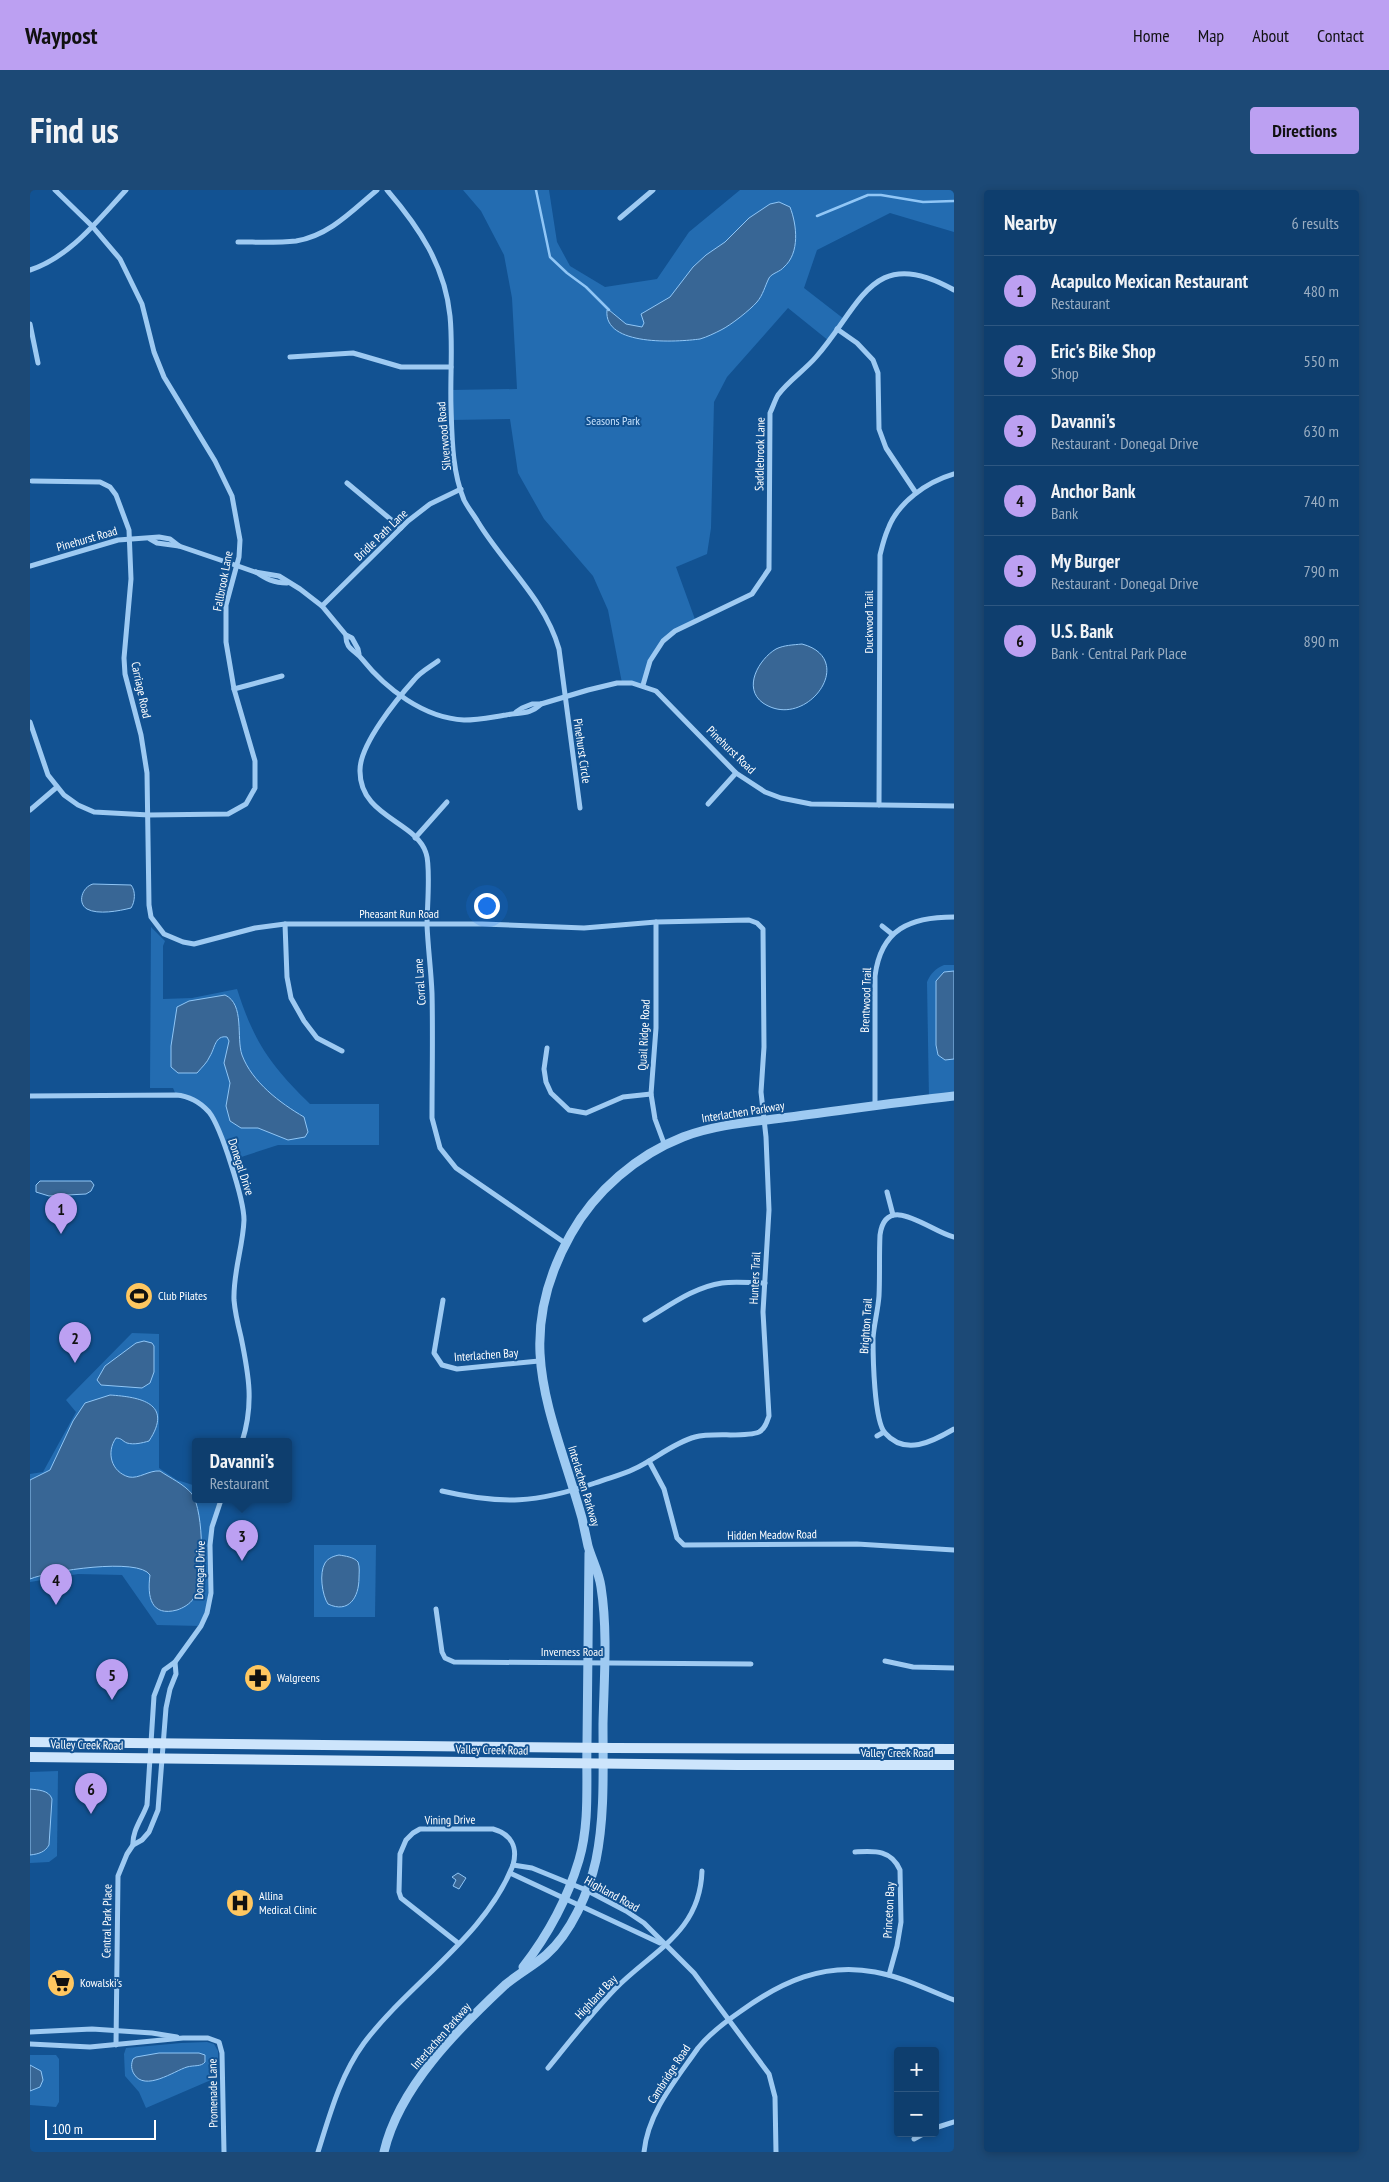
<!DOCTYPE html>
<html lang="en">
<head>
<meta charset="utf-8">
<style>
  :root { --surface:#0e3e6e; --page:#1c4976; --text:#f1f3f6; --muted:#9baec2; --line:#2e5781; --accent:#bca0f2 }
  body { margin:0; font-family:"PT Sans Narrow",sans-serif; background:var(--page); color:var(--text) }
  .controls { position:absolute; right:15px; bottom:15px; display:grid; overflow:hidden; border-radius:5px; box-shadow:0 2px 8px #0003 }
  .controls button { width:45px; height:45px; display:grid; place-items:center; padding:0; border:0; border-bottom:1px solid var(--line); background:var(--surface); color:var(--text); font:25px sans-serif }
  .scale { position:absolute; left:15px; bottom:12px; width:111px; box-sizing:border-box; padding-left:5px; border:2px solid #fff; border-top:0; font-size:14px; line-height:18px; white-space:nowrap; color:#fff; -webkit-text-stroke:4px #125292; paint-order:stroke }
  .you { position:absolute; left:456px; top:715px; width:18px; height:18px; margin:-12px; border:4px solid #fff; border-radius:50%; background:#1a73e8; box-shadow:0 0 0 8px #1a73e833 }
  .badge { display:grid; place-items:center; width:32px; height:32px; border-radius:50%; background:var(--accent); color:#111; font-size:16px; font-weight:700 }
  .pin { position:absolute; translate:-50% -41px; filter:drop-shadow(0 1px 2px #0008) }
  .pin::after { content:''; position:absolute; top:26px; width:18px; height:15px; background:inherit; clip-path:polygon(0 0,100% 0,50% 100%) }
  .popup { position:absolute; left:162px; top:1248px; width:100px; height:65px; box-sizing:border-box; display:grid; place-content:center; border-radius:5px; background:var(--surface); filter:drop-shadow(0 1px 4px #0005); font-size:16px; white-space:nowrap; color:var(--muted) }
  .popup b { font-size:19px; color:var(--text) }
  .popup::after { content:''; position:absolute; left:50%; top:100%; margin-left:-10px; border:10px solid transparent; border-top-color:var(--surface) }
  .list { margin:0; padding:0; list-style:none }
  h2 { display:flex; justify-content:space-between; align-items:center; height:65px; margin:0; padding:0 20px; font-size:21px }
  h2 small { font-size:16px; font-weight:400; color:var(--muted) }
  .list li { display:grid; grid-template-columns:32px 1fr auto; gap:15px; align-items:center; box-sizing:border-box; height:70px; padding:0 20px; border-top:1px solid var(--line) }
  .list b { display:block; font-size:19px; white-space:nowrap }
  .list p { margin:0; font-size:16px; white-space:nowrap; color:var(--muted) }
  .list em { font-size:16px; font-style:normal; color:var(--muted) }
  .map { position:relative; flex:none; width:924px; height:1962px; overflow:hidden; border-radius:5px }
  header { display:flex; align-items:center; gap:30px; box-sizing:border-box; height:70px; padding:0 25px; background:var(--accent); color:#111 }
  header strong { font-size:24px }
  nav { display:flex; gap:28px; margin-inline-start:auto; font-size:18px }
  .intro { display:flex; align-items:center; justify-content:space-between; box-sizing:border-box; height:120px; padding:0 30px }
  h1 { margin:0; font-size:35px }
  .button { padding:12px 22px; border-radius:5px; background:var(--accent); color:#111; font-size:18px; font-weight:700 }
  main { display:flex; gap:30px; padding:0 30px }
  aside { flex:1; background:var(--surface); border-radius:5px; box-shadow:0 2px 8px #0003 }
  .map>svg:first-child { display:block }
  .green { fill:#236cb1 }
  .water { fill:#386695; stroke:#90c6f6 }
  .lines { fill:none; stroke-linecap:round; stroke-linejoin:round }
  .stream { stroke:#90c6f6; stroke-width:2.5 }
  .minor { stroke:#9ecaf2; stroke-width:5 }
  .tertiary { stroke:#9ecaf2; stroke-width:9 }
  .secondary { stroke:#cde5fc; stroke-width:10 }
  .labels { text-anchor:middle; stroke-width:4; stroke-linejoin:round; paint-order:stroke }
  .park-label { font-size:12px; fill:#c6e2fd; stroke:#125292 }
  .street-label { font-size:12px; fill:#fff; stroke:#125292 }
  .poi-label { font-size:12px; fill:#fff; stroke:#125292; text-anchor:start }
</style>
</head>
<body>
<header>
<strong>Waypost</strong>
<nav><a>Home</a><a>Map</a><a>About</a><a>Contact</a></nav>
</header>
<div class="intro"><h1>Find us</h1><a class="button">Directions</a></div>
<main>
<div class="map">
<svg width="924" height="1962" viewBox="0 0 924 1962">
  <rect width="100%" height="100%" fill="#125292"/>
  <!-- green -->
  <g class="green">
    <path d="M433 0H519L527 52 540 76 575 97 627 89 659 42 710 0H924V42L860 23 787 60 774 98 814 129 799 151 758 118 697 187 684 212 681 338 677 364 646 377 666 432C628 449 626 458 613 495L592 493 578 420 563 386 514 329 488 283 480 229 421 230V200L487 199 482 108 474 65 451 21Z"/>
    <path d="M121 737 135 751 133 756V809L162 808 207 799C224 852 240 875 280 914H349V955H248L199 971 187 936 174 917 146 905 143 898H120Z"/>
    <path d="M914 775H924V906L899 909 897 792C901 783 905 779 914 775Z"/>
    <polygon points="102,1143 129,1144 129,1278 147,1290 166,1296 166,1310 191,1310 182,1337 181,1403 171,1436 127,1435 92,1385 48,1384 0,1392 0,1284 13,1282 46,1222 36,1210"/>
    <polygon points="284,1355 346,1355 345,1427 284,1427"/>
    <polygon points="28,1581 27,1666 19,1672 0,1673 0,1582"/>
    <polygon points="151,1853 177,1852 184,1854 188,1861 188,1887 116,1918 109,1902 95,1886 94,1864 96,1858"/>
    <polygon points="0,1865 26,1865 29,1869 29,1912 26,1917 0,1915"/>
  </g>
  <!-- water -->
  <g class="water">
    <path d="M749 12 760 17C767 35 770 63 754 77 750 82 742 83 739 88 735 96 733 105 727 112 720 120 701 135 691 140 685 143 677 147 670 149 648 152 573 157 577 120H579L596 134 612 137 614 133 611 124 640 107 663 77 676 65 695 52 719 28 740 14Z"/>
    <path d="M772 454C829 469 776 542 733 513 712 498 729 469 746 459 754 455 763 455 772 454Z"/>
    <path d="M63 694 101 695C106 701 105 712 101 718 89 721 68 725 57 719 47 713 52 697 63 694Z"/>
    <polygon points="924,781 924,869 915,870 908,865 906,855 906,791 914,782"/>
    <path d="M195 805C215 814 206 848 212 865 222 892 250 913 274 927L278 942 275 947 258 950 228 938H211L200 931 196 916 200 893 194 873 199 851 197 847C185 845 185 858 180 866 177 873 172 877 167 883H148L141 877V856L147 817 159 811Z"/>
    <polygon points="10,991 61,991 64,995 61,1001 56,1004 19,1006 6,1002 6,995"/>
    <polygon points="114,1151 122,1153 124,1156 124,1182 120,1193 112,1198 71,1195 67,1190 75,1176 106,1153"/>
    <path d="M80 1205C110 1207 144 1213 119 1251 112 1253 104 1255 97 1253 92 1251 92 1248 86 1248 76 1262 81 1282 99 1287 109 1289 119 1280 130 1281 140 1288 154 1294 162 1304 174 1321 175 1392 163 1409 160 1414 153 1418 147 1420 121 1427 117 1407 120 1385 109 1367 19 1381 0 1389V1290L20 1280 43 1231 55 1213Z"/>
    <path d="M309 1365C315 1366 324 1367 328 1372 330 1377 329 1383 329 1388 329 1407 319 1424 298 1414 292 1405 289 1383 295 1373 298 1368 304 1366 309 1365Z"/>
    <path d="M0 1599C8 1600 19 1600 22 1609L19 1655C15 1662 9 1664 0 1665Z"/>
    <polygon points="428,1683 436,1688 429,1699 423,1696 426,1690 422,1687"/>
    <path d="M129 1863H169L175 1865V1872C171 1877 164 1875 157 1877 144 1881 115 1902 104 1884 101 1879 101 1874 103 1869L106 1867Z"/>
    <polygon points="0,1875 11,1881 13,1890 10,1897 0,1901"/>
  </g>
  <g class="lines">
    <!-- stream -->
    <g class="stream">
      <polyline points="506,0 520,67 537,83 556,97 579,120"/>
      <polyline points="787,26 838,5 851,5 893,12 924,11"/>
    </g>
    <!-- minor -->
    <g class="minor">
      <path d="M357 0C389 37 415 76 420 126 423 156 420 187 421 217 422 248 422 281 434 310 438 318 444 325 448 332 474 375 515 409 529 459L550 618"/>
      <polyline points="590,28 623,0"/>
      <path d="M208 52C227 52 247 53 266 51 299 46 323 20 347 0"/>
      <path d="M0 80C40 67 68 30 96 0"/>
      <polyline points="0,134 8,173"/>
      <polyline points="807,139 827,153 843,170 848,183 849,239 856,258 886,303"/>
      <polyline points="260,167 323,163 371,177 421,177"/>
      <path d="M2 291 70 292 80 297 86 305 99 340 101 389 94 468 95 484 111 545 117 583 119 715 121 727 134 744 153 752 164 754 225 738 255 734H452L554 738 626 732 719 730 727 733 733 739 734 857 731 902 736 947 739 1020 733 1122 739 1226C737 1232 735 1239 729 1242 715 1248 682 1242 665 1247 643 1253 624 1270 604 1279 592 1285 578 1288 565 1293 507 1313 472 1315 412 1301"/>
      <polyline points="317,293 371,338"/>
      <polyline points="120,349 127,353 149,356"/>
      <polyline points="0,376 88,350 129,347 140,349 149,356 205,375 225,382 249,386 270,399 292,416 316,445 322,448 328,459 329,464"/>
      <path d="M226 382C236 389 244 393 257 393"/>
      <polyline points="292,416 378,331 400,314 431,299"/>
      <path d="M316 445C315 459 325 460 332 469 356 499 394 528 434 530 449 530 462 527 476 525 490 522 500 525 511 514"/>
      <path d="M408 471C400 477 390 482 384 490 367 509 330 554 330 580 329 627 386 631 396 663 401 677 397 717 397 735 398 758 401 780 402 803 403 845 402 887 402 928L410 958 426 978 535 1053"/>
      <path d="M613 495 620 471 633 451 645 441 722 404 739 379 740 223C743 217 745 210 748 205 758 191 775 180 786 167 831 116 842 53 924 100"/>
      <polyline points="204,499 252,486"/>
      <polyline points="486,522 492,518 502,514 511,514 558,500 587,493 602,493 626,501 706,583 735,602 751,608 781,614 924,616"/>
      <polyline points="0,532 18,585 34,605 48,615 64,622 119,625 198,624 216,614 225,598 225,571 204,499 196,452 196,415 209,367 210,350 202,306 185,271 134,187 124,162 112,114 90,69 62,36 25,0"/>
      <polyline points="678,614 706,583"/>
      <path d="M849 615 850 365C852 357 854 348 858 339 868 312 897 292 924 284"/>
      <polyline points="0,620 27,597"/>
      <polyline points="385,648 417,612"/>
      <polyline points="626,732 626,838 621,904 625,929 635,956"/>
      <polyline points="255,734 257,787 261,808 274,831 287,848 312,861"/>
      <polyline points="852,736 862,744"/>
      <polyline points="517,858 514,879 516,892 521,903 539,920 556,923 593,907 621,904"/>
      <path d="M0 906 146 905C159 906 170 912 179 922 191 937 214 1010 214 1030 213 1057 203 1082 204 1110 205 1122 208 1135 211 1147 219 1186 224 1214 212 1252"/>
      <path d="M845 916V786C851 739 880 727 924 727"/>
      <polyline points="857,1002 863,1025"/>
      <path d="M924 1047C901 1042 856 1001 850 1045 849 1065 850 1086 849 1106 848 1120 844 1134 843 1148 843 1166 844 1231 855 1243 875 1266 902 1252 924 1239"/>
      <polyline points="413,1110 404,1163 412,1175 427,1179 509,1171"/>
      <path d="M615 1130C639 1116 664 1097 692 1093 705 1091 721 1093 735 1093"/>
      <polyline points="847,1246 854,1242"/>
      <polyline points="619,1271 634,1299 647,1348 654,1355 827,1354 924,1360"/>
      <polyline points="406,1419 412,1462 415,1468 424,1472 721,1474"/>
      <polyline points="855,1471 883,1477 924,1478"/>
      <path d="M103 1655C102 1641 112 1629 117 1615L124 1506 134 1480 145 1472 171 1436 177 1423 181 1403 180 1355 182 1337 191 1310"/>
      <path d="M825 1662C844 1661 861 1659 870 1680L871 1732 867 1756 859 1785"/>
      <polyline points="483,1675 502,1678 556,1700 596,1721 614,1733 664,1783 739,1884 745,1907 746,1962"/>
      <polyline points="480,1683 630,1753"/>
      <polyline points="0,1842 62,1839 122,1843 147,1847"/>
      <polyline points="0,1854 60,1857 153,1848 178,1848 189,1852 192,1863 194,1962"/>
      <polyline points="86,1855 88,1686 97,1664 103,1655 112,1650 119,1642 128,1620 136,1518 140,1499 146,1484 145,1472"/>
      <path d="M518 1878C540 1851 561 1824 585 1799 622 1761 670 1743 672 1681"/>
      <polyline points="905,1938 924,1932"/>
      <polyline points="884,1949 895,1943"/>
      <path d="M288 1962C300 1924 310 1886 334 1853 379 1793 456 1746 483 1675 488 1657 481 1644 463 1639H390L383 1643 376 1650 370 1664 369 1702 371 1708 428 1753"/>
      <path d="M614 1962C618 1922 646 1890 668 1858 680 1843 695 1832 711 1821 751 1792 794 1772 845 1782 873 1787 898 1800 924 1810"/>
    </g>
    <!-- tertiary -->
    <g class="tertiary">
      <path d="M493 1777C518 1745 537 1710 549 1670 560 1633 556 1591 557 1553 558 1490 558 1426 559 1363"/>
      <path d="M354 1962C369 1897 428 1839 475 1795 488 1784 503 1776 516 1765 541 1743 559 1702 566 1670 575 1626 573 1579 573 1534 574 1489 578 1442 571 1397 569 1382 562 1370 558 1356 556 1347 554 1337 552 1328 522 1221 480 1152 541 1044 565 1001 607 965 653 947 687 934 724 932 760 927 814 920 869 912 924 906"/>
    </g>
    <!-- secondary -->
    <g class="secondary">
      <polyline points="0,1552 583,1558 924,1559"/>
      <polyline points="0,1567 707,1575 924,1575"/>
    </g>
  </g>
  <!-- icons -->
  <defs>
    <g id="stadium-disc" transform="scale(1.4375)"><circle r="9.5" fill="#ffc760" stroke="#125292"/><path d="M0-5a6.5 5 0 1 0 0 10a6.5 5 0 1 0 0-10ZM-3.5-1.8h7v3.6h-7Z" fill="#111"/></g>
    <g id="pharmacy-disc" transform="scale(1.4375)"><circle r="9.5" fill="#ffc760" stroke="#125292"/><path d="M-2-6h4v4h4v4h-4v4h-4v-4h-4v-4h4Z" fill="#111"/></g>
    <g id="hospital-disc" transform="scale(1.4375)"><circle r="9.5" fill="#ffc760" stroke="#125292"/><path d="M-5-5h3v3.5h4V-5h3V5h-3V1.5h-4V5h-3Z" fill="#111"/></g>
    <g id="supermarket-disc" transform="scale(1.4375)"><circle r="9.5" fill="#ffc760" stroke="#125292"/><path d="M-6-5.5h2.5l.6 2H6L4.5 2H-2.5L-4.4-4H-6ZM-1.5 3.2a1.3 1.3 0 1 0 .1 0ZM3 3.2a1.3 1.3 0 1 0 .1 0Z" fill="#111"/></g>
  </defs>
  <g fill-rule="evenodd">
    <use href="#stadium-disc" x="109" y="1106"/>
    <use href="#pharmacy-disc" x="228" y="1488"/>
    <use href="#hospital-disc" x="210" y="1713"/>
    <use href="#supermarket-disc" x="31" y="1793"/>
  </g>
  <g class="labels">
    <!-- park labels -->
    <g class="park-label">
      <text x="583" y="235">Seasons Park</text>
    </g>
    <!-- street labels -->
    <g class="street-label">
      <text transform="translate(414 246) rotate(-95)" y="4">Silverwood Road</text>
      <text transform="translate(730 264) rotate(-89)" y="4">Saddlebrook Lane</text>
      <text transform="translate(351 345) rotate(-44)" y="4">Bridle Path Lane</text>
      <text transform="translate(57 349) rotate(-16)" y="4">Pinehurst Road</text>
      <text transform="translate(193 391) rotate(-79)" y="4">Fallbrook Lane</text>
      <text transform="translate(839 432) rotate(-90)" y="4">Duckwood Trail</text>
      <text transform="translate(111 500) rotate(78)" y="4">Carriage Road</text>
      <text transform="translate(701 560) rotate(44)" y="4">Pinehurst Road</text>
      <text transform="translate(552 561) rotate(82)" y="4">Pinehurst Circle</text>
      <text x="369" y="728">Pheasant Run Road</text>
      <text transform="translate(390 792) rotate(-94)" y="4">Corral Lane</text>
      <text transform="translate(836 810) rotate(-88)" y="4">Brentwood Trail</text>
      <text transform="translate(614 845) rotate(-87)" y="4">Quail Ridge Road</text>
      <text transform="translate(713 922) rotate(-9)" y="4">Interlachen Parkway</text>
      <text transform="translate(211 977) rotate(72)" y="4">Donegal Drive</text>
      <text transform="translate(725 1088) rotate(-87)" y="4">Hunters Trail</text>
      <text transform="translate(836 1136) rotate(-86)" y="4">Brighton Trail</text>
      <text transform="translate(456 1165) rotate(-4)" y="4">Interlachen Bay</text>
      <text transform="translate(554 1296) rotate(73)" y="4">Interlachen Parkway</text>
      <text transform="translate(742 1345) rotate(-1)" y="4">Hidden Meadow Road</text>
      <text transform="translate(170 1380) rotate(-88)" y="4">Donegal Drive</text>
      <text x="542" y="1466">Inverness Road</text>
      <text transform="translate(57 1555) rotate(1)" y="4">Valley Creek Road</text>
      <text transform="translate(462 1560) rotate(1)" y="4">Valley Creek Road</text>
      <text x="867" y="1567">Valley Creek Road</text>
      <text transform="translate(420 1630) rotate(-1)" y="4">Vining Drive</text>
      <text transform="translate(582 1704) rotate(29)" y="4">Highland Road</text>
      <text transform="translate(859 1720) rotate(-87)" y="4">Princeton Bay</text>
      <text transform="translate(77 1731) rotate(-89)" y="4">Central Park Place</text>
      <text transform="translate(566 1807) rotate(-47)" y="4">Highland Bay</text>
      <text transform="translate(411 1846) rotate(-49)" y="4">Interlachen Parkway</text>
      <text transform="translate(639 1884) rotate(-57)" y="4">Cambridge Road</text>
      <text transform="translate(183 1903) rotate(-91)" y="4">Promenade Lane</text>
    </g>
    <!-- poi labels -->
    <g class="poi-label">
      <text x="128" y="1110">Club Pilates</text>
      <text x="247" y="1492">Walgreens</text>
      <text x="229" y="1710">Allina<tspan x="229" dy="14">Medical Clinic</tspan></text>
      <text x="50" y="1797">Kowalski's</text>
    </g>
  </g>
</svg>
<div class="controls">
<button>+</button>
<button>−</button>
</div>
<div class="scale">100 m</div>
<div class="you"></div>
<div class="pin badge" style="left:31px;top:1044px">1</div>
<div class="pin badge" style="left:45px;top:1173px">2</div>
<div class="pin badge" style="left:212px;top:1371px">3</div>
<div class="popup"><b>Davanni's</b>Restaurant</div>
<div class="pin badge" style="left:26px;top:1415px">4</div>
<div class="pin badge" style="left:82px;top:1510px">5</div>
<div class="pin badge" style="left:61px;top:1624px">6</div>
</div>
<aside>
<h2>Nearby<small>6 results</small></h2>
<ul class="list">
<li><span class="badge">1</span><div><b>Acapulco Mexican Restaurant</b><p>Restaurant</p></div><em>480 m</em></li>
<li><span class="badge">2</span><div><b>Eric's Bike Shop</b><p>Shop</p></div><em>550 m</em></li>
<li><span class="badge">3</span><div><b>Davanni's</b><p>Restaurant · Donegal Drive</p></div><em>630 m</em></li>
<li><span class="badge">4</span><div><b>Anchor Bank</b><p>Bank</p></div><em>740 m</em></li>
<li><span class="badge">5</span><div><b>My Burger</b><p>Restaurant · Donegal Drive</p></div><em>790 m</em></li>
<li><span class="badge">6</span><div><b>U.S. Bank</b><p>Bank · Central Park Place</p></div><em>890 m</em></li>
</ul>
</aside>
</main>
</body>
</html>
